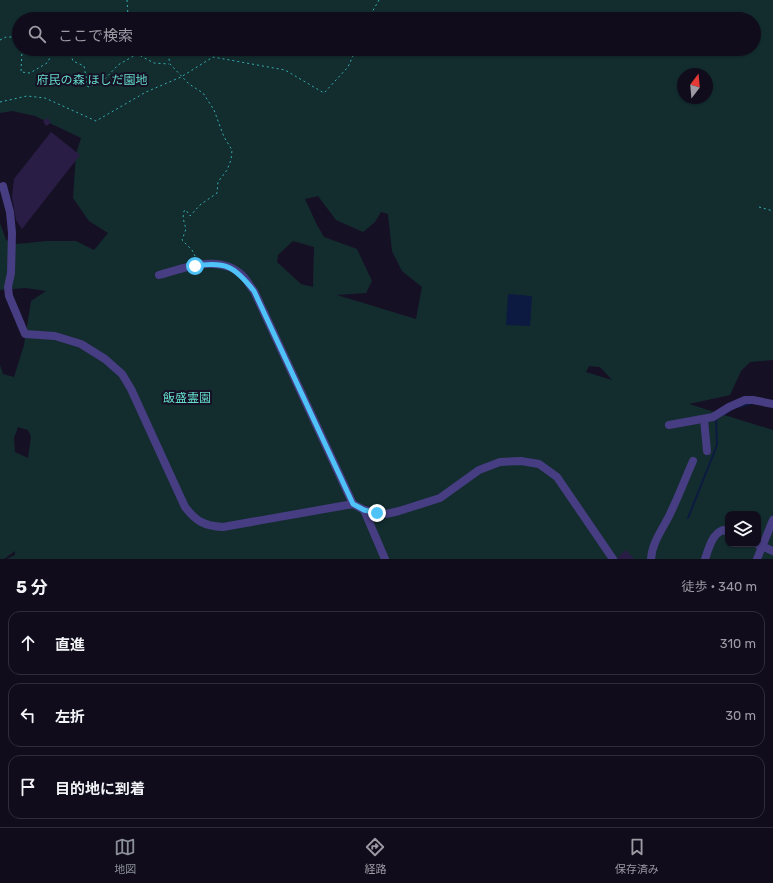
<!DOCTYPE html>
<html lang="ja">
<head>
<meta charset="utf-8">
<style>
  :root { --surface:#100c1c; --page:#191525; --text:#f1f3f6; --muted:#9c9ba3; --line:#302c3b; --accent:#8c9099 }
  body { margin:0; font-family:Rubik,"Noto Sans JP",sans-serif; background:var(--page); color:var(--text) }
  .controls { position:absolute; right:12px; bottom:12px; display:grid; overflow:hidden; border-radius:8px; box-shadow:0 1px 3px #0004 }
  .controls button { width:36px; height:36px; display:grid; place-items:center; padding:0; border:0; border-bottom:1px solid var(--line); background:var(--surface); color:var(--text); font:20px sans-serif }
  .compass { position:absolute; left:677px; top:68px; width:36px; height:36px; border-radius:50%; background:var(--surface); box-shadow:0 1px 3px #0004; rotate:16deg }
  .stop { position:absolute; width:12px; height:12px; margin:-9px; border:3px solid #4fc3f7; border-radius:50%; background:#fff }
  .stop.end { background:#4fc3f7; border-color:#fff; box-shadow:0 1px 4px #0008 }
  .list { margin:0; padding:0; list-style:none }
  h2 { display:flex; justify-content:space-between; align-items:center; height:52px; margin:0; padding:0 16px; font-size:17px }
  h2 small { font-size:13px; font-weight:400; color:var(--muted) }
  .list li { display:grid; grid-template-columns:26px 1fr auto; gap:12px; align-items:center; box-sizing:border-box; height:64px; margin:0 8px 8px; padding:0 8px; border:1px solid var(--line); border-radius:12px }
  .list b { display:block; font-size:15px; white-space:nowrap }
  .list em { font-size:13px; font-style:normal; color:var(--muted) }
  .icon { flex:none; width:22px; height:22px; fill:none; stroke:currentColor; stroke-width:2; stroke-linecap:round; stroke-linejoin:round }
  .map { position:relative; flex:none; width:773px; height:559px; overflow:hidden }
  .search { position:absolute; background:var(--surface); box-shadow:0 1px 3px #0004; left:12px; right:12px; top:12px; height:44px; display:flex; align-items:center; gap:10px; box-sizing:border-box; padding:0 14px; border-radius:22px; color:var(--muted); font-size:15px }
  .sheet { height:268px; background:var(--surface) }
  nav { display:flex; justify-content:space-around; align-items:center; box-sizing:border-box; height:56px; border-top:1px solid var(--line); background:var(--surface); font-size:11px; color:var(--muted) }
  nav a { display:grid; justify-items:center; gap:2px }
  nav .on { color:var(--accent) }
  .map>svg:first-child { display:block }
  .green { fill:#132d2f; fill-rule:evenodd }
  .water { fill:#0c1a41 }
  .lines { fill:none; stroke-linecap:round; stroke-linejoin:round }
  .stream { stroke:#0c1a41; stroke-width:2 }
  .building { fill:#291d45 }
  .path { stroke:#35adb2; stroke-width:1; stroke-dasharray:2 3; stroke-linecap:butt }
  .minor { stroke:#473d82; stroke-width:8 }
  .route { stroke:#4fc3f7; stroke-width:5 }
  .labels { text-anchor:middle; stroke-width:4; stroke-linejoin:round; paint-order:stroke }
  .park-label { font-size:12px; fill:#64dbc9; stroke:#161025 }
</style>
</head>
<body>
<div class="map">
<svg width="773" height="559" viewBox="0 0 773 559">
  <rect width="100%" height="100%" fill="#161025"/>
  <!-- green -->
  <path class="green" d="M0 0H773V360L750 362 741 371 730 395 689 404 773 430V559H7L15 555V551L4 559H0V365L3 374 14 377 24 345 31 301 46 291 26 288 0 290V223L6 240 17 244 47 241H76L94 250 108 233 89 221 73 198 76 154 81 138 35 116 12 111 0 113ZM19 19H754V49H19ZM683 74H707V98H683ZM318 196 336 220 363 232 375 222 381 212 388 214 392 251 402 271 422 287 416 319 337 295 366 293 372 281 357 249 324 237 317 225 305 199ZM293 241 314 247 313 287 301 284 277 262 278 255ZM589 366 600 367 612 380 586 372ZM18 427 28 430 31 437 28 458 15 452 14 438ZM728 514H758V544H728Z"/>
  <!-- water -->
  <polygon class="water" points="508,294 532,296 530,326 506,325"/>
  <g class="lines">
    <!-- stream -->
    <g class="stream">
      <polyline points="739,407 750,404"/>
      <polyline points="723,415 733,409"/>
      <polyline points="688,518 717,445 716,419"/>
    </g>
  </g>
  <!-- building -->
  <g class="building">
    <polygon points="48,118 51,123 46,126 43,121"/>
    <polygon points="51,132 80,155 22,229 16,220 12,197 14,179"/>
    <polygon points="626,550 634,559 618,559 618,557"/>
  </g>
  <g class="lines">
    <!-- path -->
    <g class="path">
      <polyline points="127,0 128,16 134,19"/>
      <polyline points="368,19 379,0"/>
      <polyline points="0,40 6,37 19,37"/>
      <polyline points="22,49 21,72 30,73 47,63 55,49"/>
      <polyline points="69,49 73,61 84,66 88,87 102,82 118,65 137,54 154,63 169,64"/>
      <polyline points="167,49 170,64 189,84 203,93 214,110 224,137 232,150 231,160 227,170 218,182 217,193 200,205 190,216 186,210 184,211 183,218 186,229 182,240 192,250 196,258"/>
      <polyline points="0,102 27,96 45,98 96,121 146,92 181,77 213,57 285,70 324,93 348,67 356,49"/>
      <polyline points="759,207 773,211"/>
    </g>
    <!-- minor -->
    <g class="minor">
      <path d="M3 186 10 212 12 233 11 273 8 287 9 296 25 334 55 336 81 344 105 359 122 374 131 389 185 507C196 521 204 526 223 527L353 504"/>
      <path d="M159 275C185 268 220 253 243 276 247 280 250 286 254 291L353 504 364 510 377 513 386 514 399 511 440 498 479 470 500 462 521 461 539 464 557 477 613 559"/>
      <polyline points="704,419 707,451"/>
      <polyline points="669,425 713,417 729,407 745,400 753,400 773,404"/>
      <polyline points="364,510 385,559"/>
      <polyline points="757,544 773,551"/>
      <path d="M651 559C652 543 662 530 669 516 678 498 685 479 693 461"/>
      <path d="M705 559C709 548 712 534 723 530L728 532"/>
      <polyline points="757,559 773,520"/>
    </g>
  </g>
  <g class="lines">
    <!-- route -->
    <path class="route" d="M195 266C226 261 235 267 254 291L353 504 364 510 377 513"/>
  </g>
  <g class="labels">
    <!-- park labels -->
    <g class="park-label">
      <text x="92" y="84">府民の森 ほしだ園地</text>
      <text x="187" y="402">飯盛霊園</text>
    </g>
  </g>
</svg>
<div class="controls">
<button><svg class="icon" aria-label="layers" viewBox="0 0 24 24"><path d="M12 4l9 5-9 5-9-5zM3 14l9 5 9-5"/></svg></button>
</div>
<svg class="compass" viewBox="-18 -18 36 36"><path d="M0-13l5 13h-10z" fill="#e53935"/><path d="M0 13l5-13h-10z" fill="#9c9ba3"/></svg>
<div class="stop" style="left:195px;top:266px"></div>
<div class="stop end" style="left:377px;top:513px"></div>
<div class="search"><svg class="icon" aria-label="search" viewBox="0 0 24 24"><circle cx="10" cy="10" r="6"/><path d="M15 15l6 6"/></svg>ここで検索</div>
</div>
<section class="sheet">
<h2>5 分<small>徒歩 · 340 m</small></h2>
<ul class="list">
<li><svg class="icon" aria-label="ahead" viewBox="0 0 24 24"><path d="M12 20V5M6 11l6-6 6 6"/></svg><div><b>直進</b></div><em>310 m</em></li>
<li><svg class="icon" aria-label="left" viewBox="0 0 24 24"><path d="M17 20v-9H6M10 6l-5 5 5 5"/></svg><div><b>左折</b></div><em>30 m</em></li>
<li><svg class="icon" aria-label="arrive" viewBox="0 0 24 24"><path d="M6 21V4h12l-3 4 3 4H6"/></svg><div><b>目的地に到着</b></div></li>
</ul>
</section>
<nav>
<a class="on"><svg class="icon" aria-label="map" viewBox="0 0 24 24"><path d="M3 6l6-2 6 2 6-2v14l-6 2-6-2-6 2zM9 4v14M15 6v14"/></svg>地図</a>
<a><svg class="icon" aria-label="directions" viewBox="0 0 24 24"><path d="M12 3l9 9-9 9-9-9zM9 14v-3h6M13 9l2 2-2 2"/></svg>経路</a>
<a><svg class="icon" aria-label="saved" viewBox="0 0 24 24"><path d="M7 4h10v16l-5-4-5 4z"/></svg>保存済み</a>
</nav>
</body>
</html>
